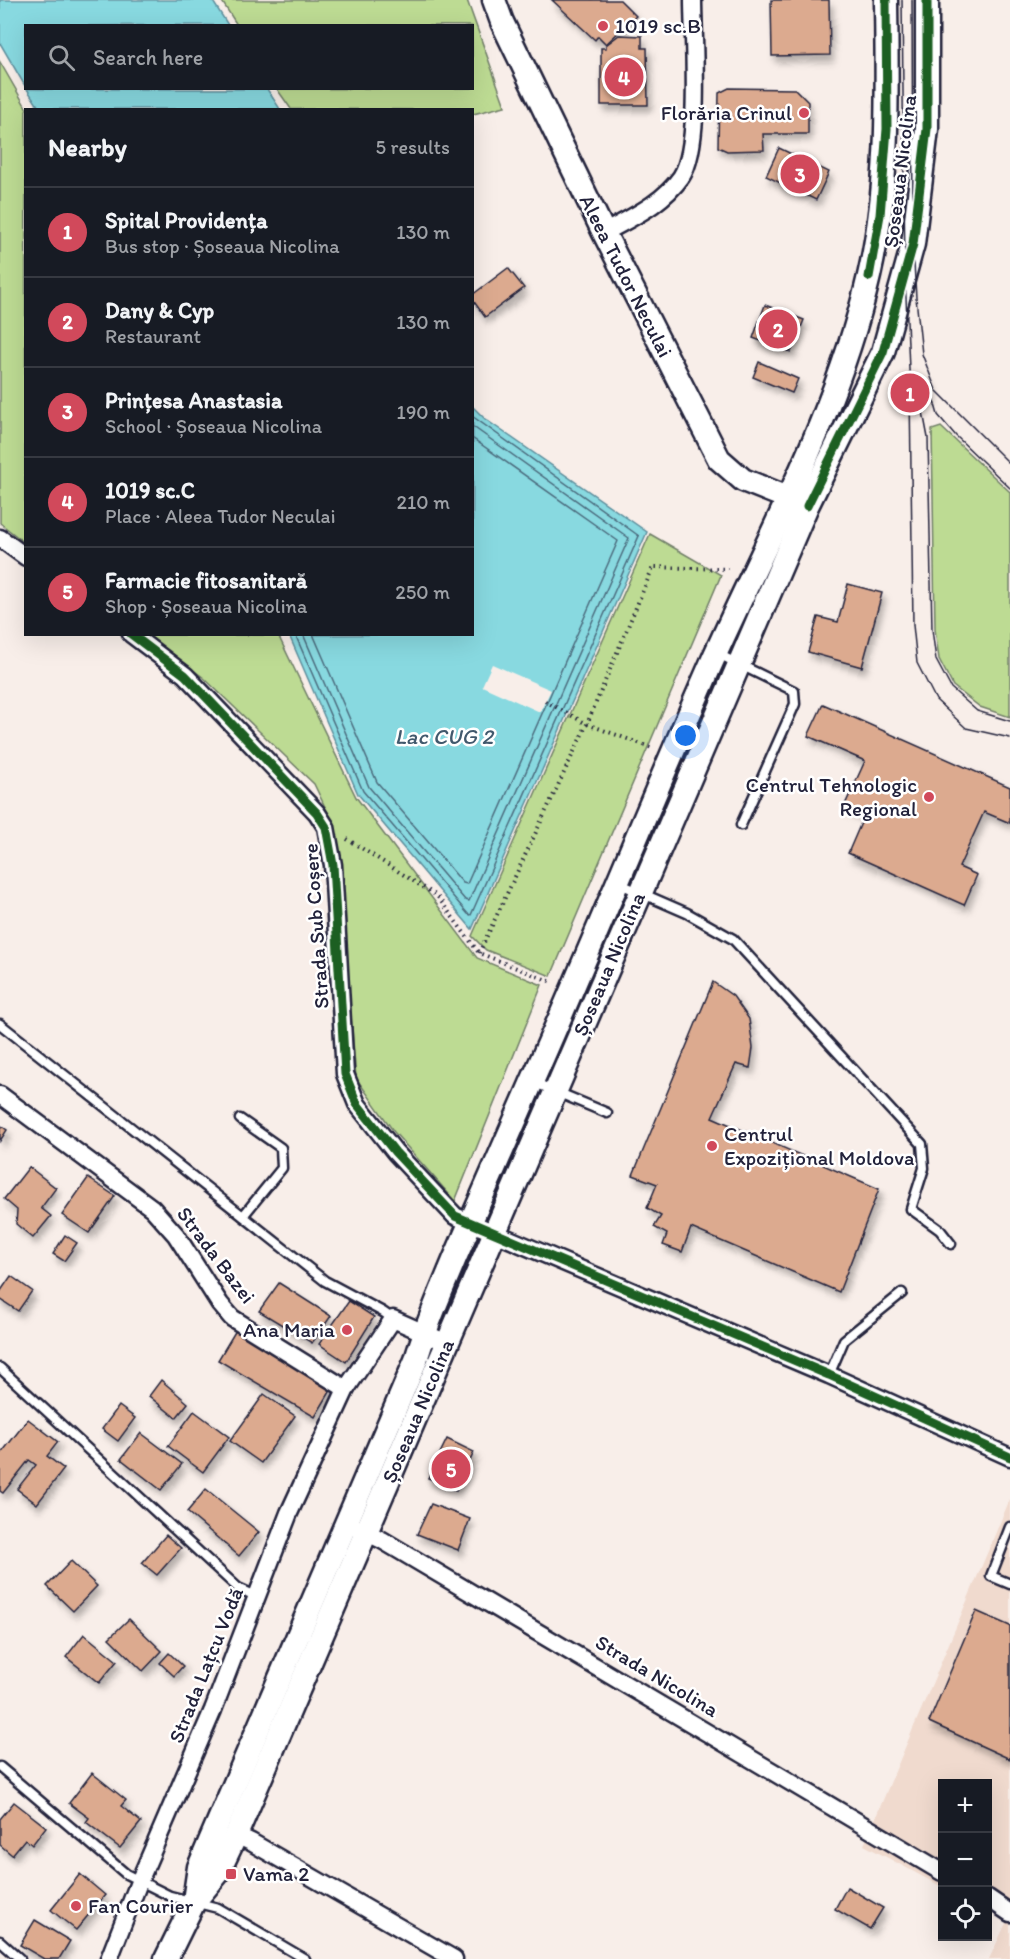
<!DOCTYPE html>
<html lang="en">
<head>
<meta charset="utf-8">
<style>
  :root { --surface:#171b24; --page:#20242c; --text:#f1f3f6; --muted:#9ea1a6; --line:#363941; --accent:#d1495b }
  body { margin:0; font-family:Itim,sans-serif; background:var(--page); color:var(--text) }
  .controls { position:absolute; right:18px; bottom:18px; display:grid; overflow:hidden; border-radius:0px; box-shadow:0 6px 24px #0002 }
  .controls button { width:54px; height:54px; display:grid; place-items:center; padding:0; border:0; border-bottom:2px solid var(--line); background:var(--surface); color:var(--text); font:30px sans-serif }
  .you { position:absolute; left:686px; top:736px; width:21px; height:21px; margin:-15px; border:4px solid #fff; border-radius:50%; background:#1a73e8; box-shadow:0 0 0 9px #1a73e833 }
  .badge { display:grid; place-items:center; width:39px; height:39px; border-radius:50%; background:var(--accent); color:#fff; font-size:20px; font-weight:700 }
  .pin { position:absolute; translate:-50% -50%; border:3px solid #fff; box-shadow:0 2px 6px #0006 }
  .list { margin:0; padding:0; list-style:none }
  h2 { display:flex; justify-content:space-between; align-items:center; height:78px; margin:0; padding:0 24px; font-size:26px }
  h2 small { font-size:20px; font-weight:400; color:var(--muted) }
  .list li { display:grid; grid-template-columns:39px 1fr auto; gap:18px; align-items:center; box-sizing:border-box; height:90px; padding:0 24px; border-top:2px solid var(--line) }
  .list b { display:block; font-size:22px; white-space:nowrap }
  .list p { margin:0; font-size:20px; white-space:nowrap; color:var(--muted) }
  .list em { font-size:20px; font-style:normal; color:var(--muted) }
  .icon { flex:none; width:33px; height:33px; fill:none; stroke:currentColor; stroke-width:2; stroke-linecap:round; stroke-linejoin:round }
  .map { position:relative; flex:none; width:1010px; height:1959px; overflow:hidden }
  .search { position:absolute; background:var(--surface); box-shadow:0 6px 24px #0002; left:24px; top:24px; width:450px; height:66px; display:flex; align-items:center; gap:15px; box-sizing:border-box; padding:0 21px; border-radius:0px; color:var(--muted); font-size:22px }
  .panel { position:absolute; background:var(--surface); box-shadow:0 6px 24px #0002; left:24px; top:108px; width:450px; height:528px; border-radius:0px }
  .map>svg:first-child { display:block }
  .built { fill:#f0dace }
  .green { fill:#bddb93; stroke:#707e67; stroke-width:1.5 }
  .water { fill:#88d9e0; stroke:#5f909e; stroke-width:1.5 }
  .pier { fill:#f8eee9 }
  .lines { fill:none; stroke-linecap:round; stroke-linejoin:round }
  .shore { stroke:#4b6b7d; stroke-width:1.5 }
  .building { fill:#dcaa8f; stroke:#22223b; stroke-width:1.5; filter:url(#shadow) }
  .lane-casing { stroke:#22223b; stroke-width:13 }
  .street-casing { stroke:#22223b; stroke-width:21 }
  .secondary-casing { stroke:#22223b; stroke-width:27 }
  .path { stroke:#22223b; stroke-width:4; stroke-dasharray:1.5 4.5; stroke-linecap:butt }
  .lane { stroke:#fff; stroke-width:8 }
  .street { stroke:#fff; stroke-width:16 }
  .secondary { stroke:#fff; stroke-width:22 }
  .tram { stroke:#22223b; stroke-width:1.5 }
  .cycleway-casing { stroke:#fff; stroke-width:13 }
  .cycleway { stroke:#1b5e20; stroke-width:9 }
  .poi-dot { fill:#d1495b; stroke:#fff; stroke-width:2 }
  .labels { text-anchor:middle; stroke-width:5; stroke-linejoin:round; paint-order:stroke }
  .poi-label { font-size:21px; fill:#22223b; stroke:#fff; text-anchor:start }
  .street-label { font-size:21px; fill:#22223b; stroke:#fff }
  .water-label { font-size:22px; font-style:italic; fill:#41596d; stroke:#fff }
</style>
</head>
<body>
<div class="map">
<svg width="1010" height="1959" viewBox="0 0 1010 1959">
  <defs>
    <filter id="shadow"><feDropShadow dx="3.5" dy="6" stdDeviation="3" flood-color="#0004"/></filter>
  </defs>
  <rect width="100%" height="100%" fill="#f8eee9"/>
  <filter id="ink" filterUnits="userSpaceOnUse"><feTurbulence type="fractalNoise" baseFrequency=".0167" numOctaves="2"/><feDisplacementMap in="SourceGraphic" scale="12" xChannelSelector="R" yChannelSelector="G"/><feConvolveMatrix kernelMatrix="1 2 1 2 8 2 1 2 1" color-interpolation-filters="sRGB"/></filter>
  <g filter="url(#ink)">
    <!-- built -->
    <polygon class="built" points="1010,1499 1010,1959 989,1959 1007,1921 988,1910 988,1784 942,1784 942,1887 864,1845"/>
    <!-- green -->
    <g class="green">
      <polygon points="221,0 467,0 505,106 473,114 472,110 291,109 277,89 472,88 472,26 237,25"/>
      <polygon points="0,62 27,109 26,110 25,543 0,523"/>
      <polygon points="941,427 1010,492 1010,717 980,707 953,686 939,659 935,629 932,430"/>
      <polygon points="650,534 721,575 551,976 486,950 472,936"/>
      <polygon points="147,635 278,635 356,797 477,958 542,985 455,1201 394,1132 356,1078 336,830 314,784 204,678"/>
    </g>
    <!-- water -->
    <g class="water">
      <polygon points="0,0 212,0 228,25 26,26 25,86 0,43"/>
      <polygon points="27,89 267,89 280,109 40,109"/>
      <polygon points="473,407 485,419 647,532 472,929 358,794 289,635 472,634"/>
    </g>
    <!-- pier -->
    <polygon class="pier" points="492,664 551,690 540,712 482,686"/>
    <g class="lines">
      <!-- shore -->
      <g class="shore">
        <polyline points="295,634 363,791 468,914 471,915 639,536 472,416"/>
        <polyline points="303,634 369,787 465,900 469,901 629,538 472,426"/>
        <polyline points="313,634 377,782 463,883 467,884 618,541 472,438"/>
      </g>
    </g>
    <!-- building -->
    <g class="building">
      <polygon points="552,0 620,0 636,16 606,44 598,36 595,40"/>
      <polygon points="771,0 829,0 830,55 772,56"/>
      <polygon points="619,35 642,36 642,48 647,48 648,105 601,105 601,48 606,48 606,45"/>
      <polygon points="729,88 795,89 808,102 808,134 763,134 764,150 727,151 718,147 719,93"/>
      <polygon points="779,148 829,172 816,200 766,176"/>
      <polygon points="508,268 524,288 485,317 472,299 472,295"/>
      <polygon points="765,305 804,320 791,352 753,338"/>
      <polygon points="759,362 798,379 792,393 753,377"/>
      <polygon points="848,584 882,593 862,667 808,652 818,617 838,622"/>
      <polygon points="823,704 1010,787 1010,823 984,812 959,867 977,875 964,905 848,853 864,816 844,807 865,761 808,736"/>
      <polygon points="713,982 733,996 749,1019 753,1048 750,1068 736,1064 712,1117 879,1189 839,1292 691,1228 682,1252 663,1245 667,1234 654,1227 661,1216 647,1208 657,1184 633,1175"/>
      <polygon points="0,1125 7,1130 0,1141"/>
      <polygon points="29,1167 56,1188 41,1208 51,1216 33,1238 16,1224 17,1210 4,1199"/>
      <polygon points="88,1178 115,1196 89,1233 62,1215"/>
      <polygon points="65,1235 77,1243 64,1261 53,1254"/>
      <polygon points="11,1276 32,1291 18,1311 0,1299 0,1292"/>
      <polygon points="279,1283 331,1316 312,1343 259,1311"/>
      <polygon points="349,1301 374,1317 346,1362 319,1344"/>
      <polygon points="236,1330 333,1387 315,1417 218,1360"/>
      <polygon points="161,1380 188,1403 176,1418 149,1396"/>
      <polygon points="264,1394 295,1416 261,1463 230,1441"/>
      <polygon points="119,1406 135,1418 118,1441 102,1429"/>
      <polygon points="194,1411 229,1437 203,1472 168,1446"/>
      <polygon points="28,1419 58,1442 47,1456 64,1469 37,1504 17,1489 36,1465 29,1460 3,1493 0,1491 0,1455"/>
      <polygon points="141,1433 182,1464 161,1490 121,1459"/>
      <polygon points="447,1439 474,1452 456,1491 428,1478"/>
      <polygon points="206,1489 259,1532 239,1556 187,1512"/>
      <polygon points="431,1504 470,1519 458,1550 417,1534"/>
      <polygon points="166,1535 181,1548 157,1575 142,1563"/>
      <polygon points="71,1561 97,1586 73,1611 47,1586"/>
      <polygon points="976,1611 1010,1626 1010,1759 929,1722"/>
      <polygon points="129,1619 162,1651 143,1671 109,1638"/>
      <polygon points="84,1634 117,1661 99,1683 66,1657"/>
      <polygon points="169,1653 183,1666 174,1676 160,1663"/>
      <polygon points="92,1773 126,1800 121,1806 141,1822 120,1848 86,1822 89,1818 69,1803"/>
      <polygon points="14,1802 46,1827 32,1845 25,1839 12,1855 0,1845 0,1819"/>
      <polygon points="80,1874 105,1895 76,1930 51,1910"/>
      <polygon points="847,1887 883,1908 870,1929 835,1909"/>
      <polygon points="35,1920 70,1941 59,1959 44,1959 20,1945"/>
    </g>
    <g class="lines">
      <!-- lane casing -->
      <g class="lane-casing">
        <g id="lane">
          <polyline points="716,653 794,691 795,704 741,825"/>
          <polyline points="618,883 687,913 733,939 922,1144 924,1168 911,1209 940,1230 951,1244"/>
          <polyline points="0,1024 325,1281 383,1312 393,1319"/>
          <polyline points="533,1082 607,1113"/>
          <polyline points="240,1119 281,1148 282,1168 243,1216"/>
          <polyline points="0,1368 238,1588 258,1597"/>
          <polyline points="829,1375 844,1340 902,1293"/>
          <polyline points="1010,1527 991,1576 1010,1584"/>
          <polyline points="0,1767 126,1874 170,1896 218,1908 305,1959"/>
          <polyline points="0,1941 20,1959"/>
        </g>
      </g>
      <!-- street casing -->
      <g class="street-casing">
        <g id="street">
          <path d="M604 233C632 217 662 204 681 177 702 146 693 40 693 0"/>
          <polyline points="0,538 26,557"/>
          <polyline points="131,634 185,675 317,813 326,827 333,865 345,1074 357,1104 395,1152 455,1216 829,1375 1010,1457"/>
          <polyline points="0,1095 152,1208 176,1235 220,1304 232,1318 346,1389"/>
          <polyline points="355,1527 382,1540 942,1872"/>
          <polyline points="236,1835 251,1842 454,1959"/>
          <polyline points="988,1898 1010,1913"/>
          <polyline points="109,1959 139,1882 213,1710 289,1513 346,1389 393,1319 447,1343"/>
        </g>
      </g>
      <!-- secondary casing -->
      <g class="secondary-casing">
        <g id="secondary">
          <polyline points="494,0 502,22 604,233 719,459 743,480 803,504"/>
          <path d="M194 1901 199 1867 416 1360C426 1325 441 1292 455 1258 480 1200 506 1142 531 1084 594 942 652 797 715 655 771 531 838 410 869 276 890 185 887 93 886 0"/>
          <polyline points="166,1959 194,1902 218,1873 236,1835 807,506 883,352 913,244 927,129 927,0"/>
        </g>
      </g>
      <!-- path -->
      <g class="path">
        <polyline points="545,701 587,724 652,748"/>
        <polyline points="347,839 437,896 479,953 552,982"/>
        <polyline points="479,953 587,724 653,567 728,569"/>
      </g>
      <!-- lane -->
      <use href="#lane" class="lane"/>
      <!-- street -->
      <use href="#street" class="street"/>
      <!-- secondary -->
      <use href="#secondary" class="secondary"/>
      <!-- tram -->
      <g class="tram">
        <polyline points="902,0 905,273 910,393 913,625 917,663 936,700 966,728 1010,738"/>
        <polyline points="912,0 913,244 916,298 922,354 936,390 1010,464"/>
        <polyline points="916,375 928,438 932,629 936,660 951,688 977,711 1010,721"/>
        <polyline points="929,384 938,415 956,436 1010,488"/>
      </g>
      <!-- cycleway casing -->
      <g class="cycleway-casing">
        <g id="cycleway">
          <polyline points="869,277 880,215 887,129 886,0"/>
          <polyline points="807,506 883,352 913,244 927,129 927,0"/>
          <polyline points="131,634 185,675 317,813 326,827 333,865 345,1074 357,1104 395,1152 455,1216 829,1375 1010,1457"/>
        </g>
      </g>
      <!-- cycleway -->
      <use href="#cycleway" class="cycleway"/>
    </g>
  </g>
  <!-- markers -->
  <g class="poi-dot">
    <circle cx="603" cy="26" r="6"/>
    <circle cx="804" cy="113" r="6"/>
    <circle cx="929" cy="797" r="6"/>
    <circle cx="712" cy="1146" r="6"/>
    <circle cx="347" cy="1330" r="6"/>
    <rect x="225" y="1868" width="12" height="12" rx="3"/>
    <circle cx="76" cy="1906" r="6"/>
  </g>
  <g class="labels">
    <!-- poi labels -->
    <g class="poi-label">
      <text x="615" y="33">1019 sc.B</text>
      <text x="792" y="120" text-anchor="end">Florăria Crinul</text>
      <text x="917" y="792" text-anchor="end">Centrul Tehnologic<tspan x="917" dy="24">Regional</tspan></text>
      <text x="724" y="1141">Centrul<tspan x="724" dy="24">Expozițional Moldova</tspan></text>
      <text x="335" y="1337" text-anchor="end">Ana Maria</text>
      <text x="243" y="1881">Vama 2</text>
      <text x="88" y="1913">Fan Courier</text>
    </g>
    <!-- street labels -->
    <g class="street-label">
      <text transform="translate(900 171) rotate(-83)" y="7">Șoseaua Nicolina</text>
      <text transform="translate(626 276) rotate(63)" y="7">Aleea Tudor Neculai</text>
      <text transform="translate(316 926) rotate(-94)" y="7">Strada Sub Coșere</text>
      <text transform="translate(609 964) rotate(-67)" y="7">Șoseaua Nicolina</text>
      <text transform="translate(216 1255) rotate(53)" y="7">Strada Bazei</text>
      <text transform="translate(418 1411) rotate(-67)" y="7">Șoseaua Nicolina</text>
      <text transform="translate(206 1665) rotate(-68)" y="7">Strada Lațcu Vodă</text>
      <text transform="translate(657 1676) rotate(31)" y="7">Strada Nicolina</text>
    </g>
    <!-- water labels -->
    <g class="water-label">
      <text x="444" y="744">Lac CUG 2</text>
    </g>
  </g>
</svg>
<div class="controls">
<button>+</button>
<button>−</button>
<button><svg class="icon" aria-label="locate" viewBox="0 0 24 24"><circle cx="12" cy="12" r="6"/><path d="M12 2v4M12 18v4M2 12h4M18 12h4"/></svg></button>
</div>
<div class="you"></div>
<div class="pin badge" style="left:910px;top:393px">1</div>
<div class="pin badge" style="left:778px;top:329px">2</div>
<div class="pin badge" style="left:800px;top:174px">3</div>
<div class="pin badge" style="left:624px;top:77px">4</div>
<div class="pin badge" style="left:451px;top:1469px">5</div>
<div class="search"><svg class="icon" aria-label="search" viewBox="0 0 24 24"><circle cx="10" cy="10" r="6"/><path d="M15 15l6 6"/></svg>Search here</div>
<section class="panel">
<h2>Nearby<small>5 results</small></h2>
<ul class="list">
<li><span class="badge">1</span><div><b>Spital Providența</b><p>Bus stop · Șoseaua Nicolina</p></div><em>130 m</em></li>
<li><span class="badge">2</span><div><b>Dany &amp; Cyp</b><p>Restaurant</p></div><em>130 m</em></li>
<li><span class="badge">3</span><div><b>Prințesa Anastasia</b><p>School · Șoseaua Nicolina</p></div><em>190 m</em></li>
<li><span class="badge">4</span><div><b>1019 sc.C</b><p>Place · Aleea Tudor Neculai</p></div><em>210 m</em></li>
<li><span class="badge">5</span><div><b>Farmacie fitosanitară</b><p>Shop · Șoseaua Nicolina</p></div><em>250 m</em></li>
</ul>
</section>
</div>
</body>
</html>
